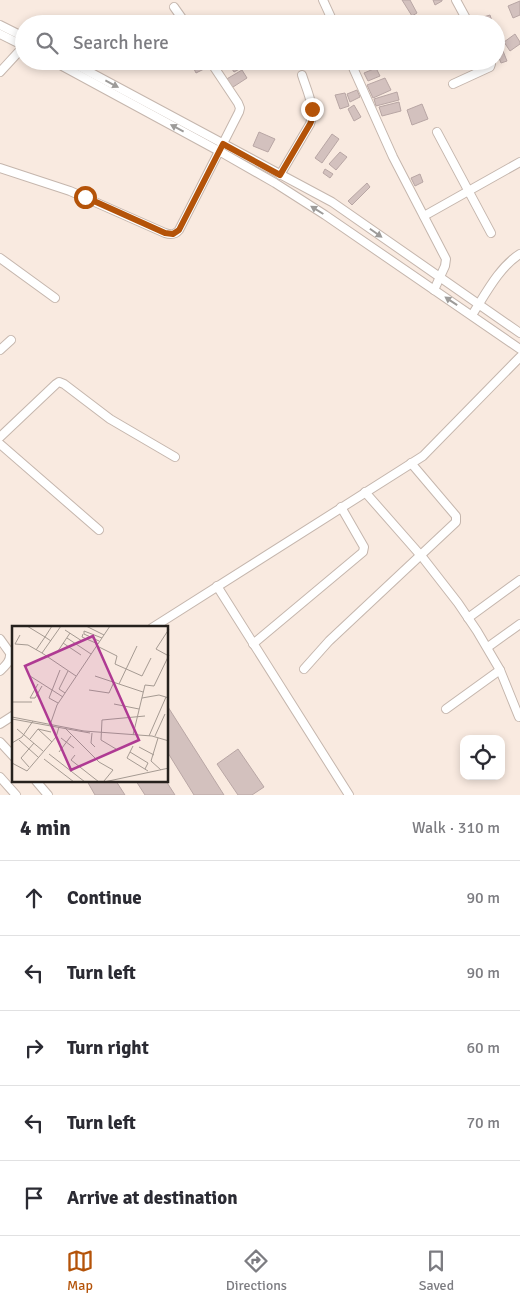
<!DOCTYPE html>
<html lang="en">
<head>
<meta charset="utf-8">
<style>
  :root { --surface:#fff; --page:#f7f7f7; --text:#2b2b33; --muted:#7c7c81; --line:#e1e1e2; --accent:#b45309 }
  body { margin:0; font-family:Signika,sans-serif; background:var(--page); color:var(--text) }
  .controls { position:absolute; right:15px; bottom:15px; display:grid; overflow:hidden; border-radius:10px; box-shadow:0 2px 8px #0003 }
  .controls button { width:45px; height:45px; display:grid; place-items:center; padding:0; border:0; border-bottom:1px solid var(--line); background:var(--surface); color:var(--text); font:25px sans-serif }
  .stop { position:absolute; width:15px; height:15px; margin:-11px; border:4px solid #b45309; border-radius:50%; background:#fff }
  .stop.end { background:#b45309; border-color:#fff; box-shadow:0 1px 5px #0008 }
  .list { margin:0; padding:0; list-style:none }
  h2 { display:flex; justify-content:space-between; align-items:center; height:65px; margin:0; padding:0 20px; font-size:21px }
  h2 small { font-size:16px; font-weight:400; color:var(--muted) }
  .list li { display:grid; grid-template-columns:32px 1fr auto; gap:15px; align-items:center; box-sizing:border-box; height:75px; padding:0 20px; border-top:1px solid var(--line) }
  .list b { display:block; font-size:19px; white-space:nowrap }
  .list em { font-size:16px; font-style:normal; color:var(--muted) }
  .icon { flex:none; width:28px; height:28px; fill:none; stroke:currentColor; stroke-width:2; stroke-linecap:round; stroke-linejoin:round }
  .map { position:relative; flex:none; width:520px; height:795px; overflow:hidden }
  .search { position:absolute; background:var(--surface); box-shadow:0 2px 8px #0003; left:15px; right:15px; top:15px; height:55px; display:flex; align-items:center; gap:12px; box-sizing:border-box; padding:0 18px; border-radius:28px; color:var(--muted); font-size:19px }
  .sheet { height:440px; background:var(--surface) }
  nav { display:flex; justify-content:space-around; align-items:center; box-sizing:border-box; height:70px; border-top:1px solid var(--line); background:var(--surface); font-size:14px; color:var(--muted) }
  nav a { display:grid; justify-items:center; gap:2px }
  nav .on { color:var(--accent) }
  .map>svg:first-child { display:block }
  .building { fill:#d3c1be; stroke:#b8a6a4 }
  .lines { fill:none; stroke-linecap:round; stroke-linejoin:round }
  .minor-casing { stroke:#c5b6ad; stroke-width:10 }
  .minor { stroke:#fff; stroke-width:8 }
  .oneway { fill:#9d9b99 }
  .route { stroke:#b45309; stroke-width:6 }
  .inset-road { fill:none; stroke:#a59a92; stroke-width:1 }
  .view { fill:#af3a93; fill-opacity:0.15; stroke:#af3a93; stroke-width:2.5 }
  .inset-edge { fill:none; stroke:#26211d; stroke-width:2.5 }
</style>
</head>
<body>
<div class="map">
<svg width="520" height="795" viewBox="0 0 520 795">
  <rect width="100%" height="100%" fill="#f9eae0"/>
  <!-- building -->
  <g class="building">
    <polygon points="402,0 410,0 417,13 412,16"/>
    <polygon points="433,0 442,0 442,1 435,5"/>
    <polygon points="520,1 520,15 513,18 508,6"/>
    <polygon points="490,15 492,21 485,24 476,24 474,20"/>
    <polygon points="458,18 461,24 449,24 448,23"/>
    <polygon points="515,34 520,42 520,44 510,51 504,42"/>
    <polygon points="503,51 507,61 501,63 497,53"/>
    <polygon points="190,61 205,61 208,67 196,73"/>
    <polygon points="239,61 242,61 245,66 234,72 230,66"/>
    <polygon points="376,68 380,76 368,81 364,73"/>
    <polygon points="242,70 247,78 230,89 225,80"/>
    <polygon points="385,78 391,90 373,98 367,85"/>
    <polygon points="357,90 360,97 350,102 347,94"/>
    <polygon points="397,92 399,100 376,106 374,99"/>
    <polygon points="345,93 349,106 340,109 335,95"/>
    <polygon points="399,102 401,111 382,116 379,107"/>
    <polygon points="422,104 428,119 412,125 407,110"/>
    <polygon points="354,105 361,117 354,121 348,109"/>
    <polygon points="259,132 275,139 268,152 253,146"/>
    <polygon points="332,134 339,139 322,163 315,158"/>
    <polygon points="340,152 347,157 336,170 329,164"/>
    <polygon points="325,169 333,174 330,178 323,173"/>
    <polygon points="420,174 423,182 415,186 411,178"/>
    <polygon points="367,183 370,187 352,205 348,201"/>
    <polygon points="168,707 224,795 194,795 168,753"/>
    <polygon points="238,749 264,787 252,795 238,795 217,764"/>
    <polygon points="87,781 116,781 125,795 95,795"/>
    <polygon points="136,781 166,781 175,795 145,795"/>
  </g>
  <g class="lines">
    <!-- minor casing -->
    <g class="minor-casing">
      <g id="minor">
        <polyline points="323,0 334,24"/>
        <polyline points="456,0 469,24"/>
        <polyline points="174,7 186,24"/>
        <polyline points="0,25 24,37"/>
        <polyline points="0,34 24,46"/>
        <polyline points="53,61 219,151 275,183 325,215 520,349"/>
        <polyline points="69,61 332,202 520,333"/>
        <polyline points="350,61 393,157 446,259 445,266 434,290"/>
        <polyline points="0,72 24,46"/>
        <polyline points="453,84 490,67 491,64 491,61"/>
        <polyline points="437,132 491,233"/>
        <path d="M0 168 70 191 165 233C171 235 175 235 179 230L239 112 240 108 238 103 210 61"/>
        <path d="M280 175 310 124C316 108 307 91 302 75"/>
        <polyline points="424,216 520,162"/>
        <polyline points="0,258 55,298"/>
        <path d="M472 315C485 295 499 267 520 254"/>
        <polyline points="0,350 11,340"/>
        <polyline points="0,437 56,384 59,382 64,384 110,419 175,457"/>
        <polyline points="0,444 99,530"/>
        <polyline points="365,492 423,558 458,603 477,631 500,670 519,717"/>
        <polyline points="217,586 349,795"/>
        <polyline points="468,618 520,580"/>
        <polyline points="152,628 423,456 520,357"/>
        <path d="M0 639 10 653C11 661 5 666 0 671"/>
        <polyline points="253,644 363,552 364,547 341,507"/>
        <polyline points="488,647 520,624"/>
        <polyline points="304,669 329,641 456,522 456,516 411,463"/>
        <polyline points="446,709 500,670"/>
        <polyline points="0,724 14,715"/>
        <polyline points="0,742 14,757"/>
        <polyline points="0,777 16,795"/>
        <polyline points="36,781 48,795"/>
      </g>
    </g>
    <!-- minor -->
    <use href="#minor" class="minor"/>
  </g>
  <!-- one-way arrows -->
  <defs><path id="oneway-solid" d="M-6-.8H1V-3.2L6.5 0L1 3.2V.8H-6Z" transform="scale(1.25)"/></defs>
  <g class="oneway">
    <use href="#oneway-solid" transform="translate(112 84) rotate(28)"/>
    <use href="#oneway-solid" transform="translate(177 128) rotate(-152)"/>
    <use href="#oneway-solid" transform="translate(317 210) rotate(-148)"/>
    <use href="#oneway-solid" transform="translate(376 233) rotate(35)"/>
    <use href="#oneway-solid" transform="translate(451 301) rotate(-146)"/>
  </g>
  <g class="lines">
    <!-- route -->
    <polyline class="route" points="85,197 165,233 173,234 179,230 223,144 280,175 310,124 313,117 312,109"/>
  </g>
  <!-- overview -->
  <g transform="translate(12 626)">
    <rect width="156" height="156" fill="#f9eae0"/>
    <path class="inset-road" d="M15 0 33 11 40 0M74 0 92 9M53 4 70 15M71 8 70 11 86 18M8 9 3 18 16 19 30 27 49 0M55 12 79 28M87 15 72 8V5L90 12M51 17 69 29M85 20 105 30 103 38 130 50 139 32M24 24 33 11 39 15M46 25 58 7M30 27 64 50M155 29 144 23 157 3M18 50 51 71M83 50 131 66M26 58 18 72H23L30 60M107 58 125 20M77 64 97 67 102 56M53 67 47 63 56 45M130 72 147 69 157 72M0 76H20M46 77 37 72 48 44M102 78 127 83M0 91 72 105 140 110 157 115M0 93 78 107M38 99 45 79 98 0M53 102 87 136 101 144 92 155M5 103 31 125M26 103 40 116M80 107 79 117 83 121M121 109 133 59 142 60 157 29M137 110 154 71M143 110 153 88M49 112 62 122M146 112 139 135 149 144M18 113 26 103 39 106M7 114 26 131M0 117 10 111 21 95M121 120 115 132 136 145M127 121 142 129M104 123 89 114 90 94 133 90M47 126 59 110M118 126 136 137 133 143M37 128 73 156M63 129 59 134 87 156M32 133 62 156M0 137 15 145 44 111 47 101M17 141 9 132 22 117M92 156 157 142"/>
    <path class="view" d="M81 10 127 114 59 144 13 40Z"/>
    <rect width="156" height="156" class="inset-edge"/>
  </g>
</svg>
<div class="controls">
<button><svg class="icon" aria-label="locate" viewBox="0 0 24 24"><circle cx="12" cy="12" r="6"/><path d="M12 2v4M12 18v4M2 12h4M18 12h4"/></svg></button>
</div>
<div class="stop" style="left:85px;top:197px"></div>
<div class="stop end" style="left:312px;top:109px"></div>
<div class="search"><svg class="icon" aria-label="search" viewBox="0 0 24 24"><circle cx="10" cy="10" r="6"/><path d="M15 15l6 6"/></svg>Search here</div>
</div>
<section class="sheet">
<h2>4 min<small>Walk · 310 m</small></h2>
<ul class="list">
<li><svg class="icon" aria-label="ahead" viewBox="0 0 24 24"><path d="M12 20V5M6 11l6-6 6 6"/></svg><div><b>Continue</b></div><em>90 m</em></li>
<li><svg class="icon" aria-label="left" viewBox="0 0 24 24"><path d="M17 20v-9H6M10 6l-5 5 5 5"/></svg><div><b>Turn left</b></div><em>90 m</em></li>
<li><svg class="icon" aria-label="right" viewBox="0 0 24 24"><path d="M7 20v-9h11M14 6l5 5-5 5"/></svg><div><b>Turn right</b></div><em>60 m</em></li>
<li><svg class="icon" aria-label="left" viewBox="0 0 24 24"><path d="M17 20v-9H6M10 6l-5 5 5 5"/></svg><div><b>Turn left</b></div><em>70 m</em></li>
<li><svg class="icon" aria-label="arrive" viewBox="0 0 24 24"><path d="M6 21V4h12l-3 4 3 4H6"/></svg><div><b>Arrive at destination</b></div></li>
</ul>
</section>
<nav>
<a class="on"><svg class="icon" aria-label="map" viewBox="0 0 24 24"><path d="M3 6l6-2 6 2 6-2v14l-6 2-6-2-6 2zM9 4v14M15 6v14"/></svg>Map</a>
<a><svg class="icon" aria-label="directions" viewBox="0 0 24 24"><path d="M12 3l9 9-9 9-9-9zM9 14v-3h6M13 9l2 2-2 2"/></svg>Directions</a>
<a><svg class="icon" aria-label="saved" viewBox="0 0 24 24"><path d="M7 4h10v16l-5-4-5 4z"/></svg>Saved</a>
</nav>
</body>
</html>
